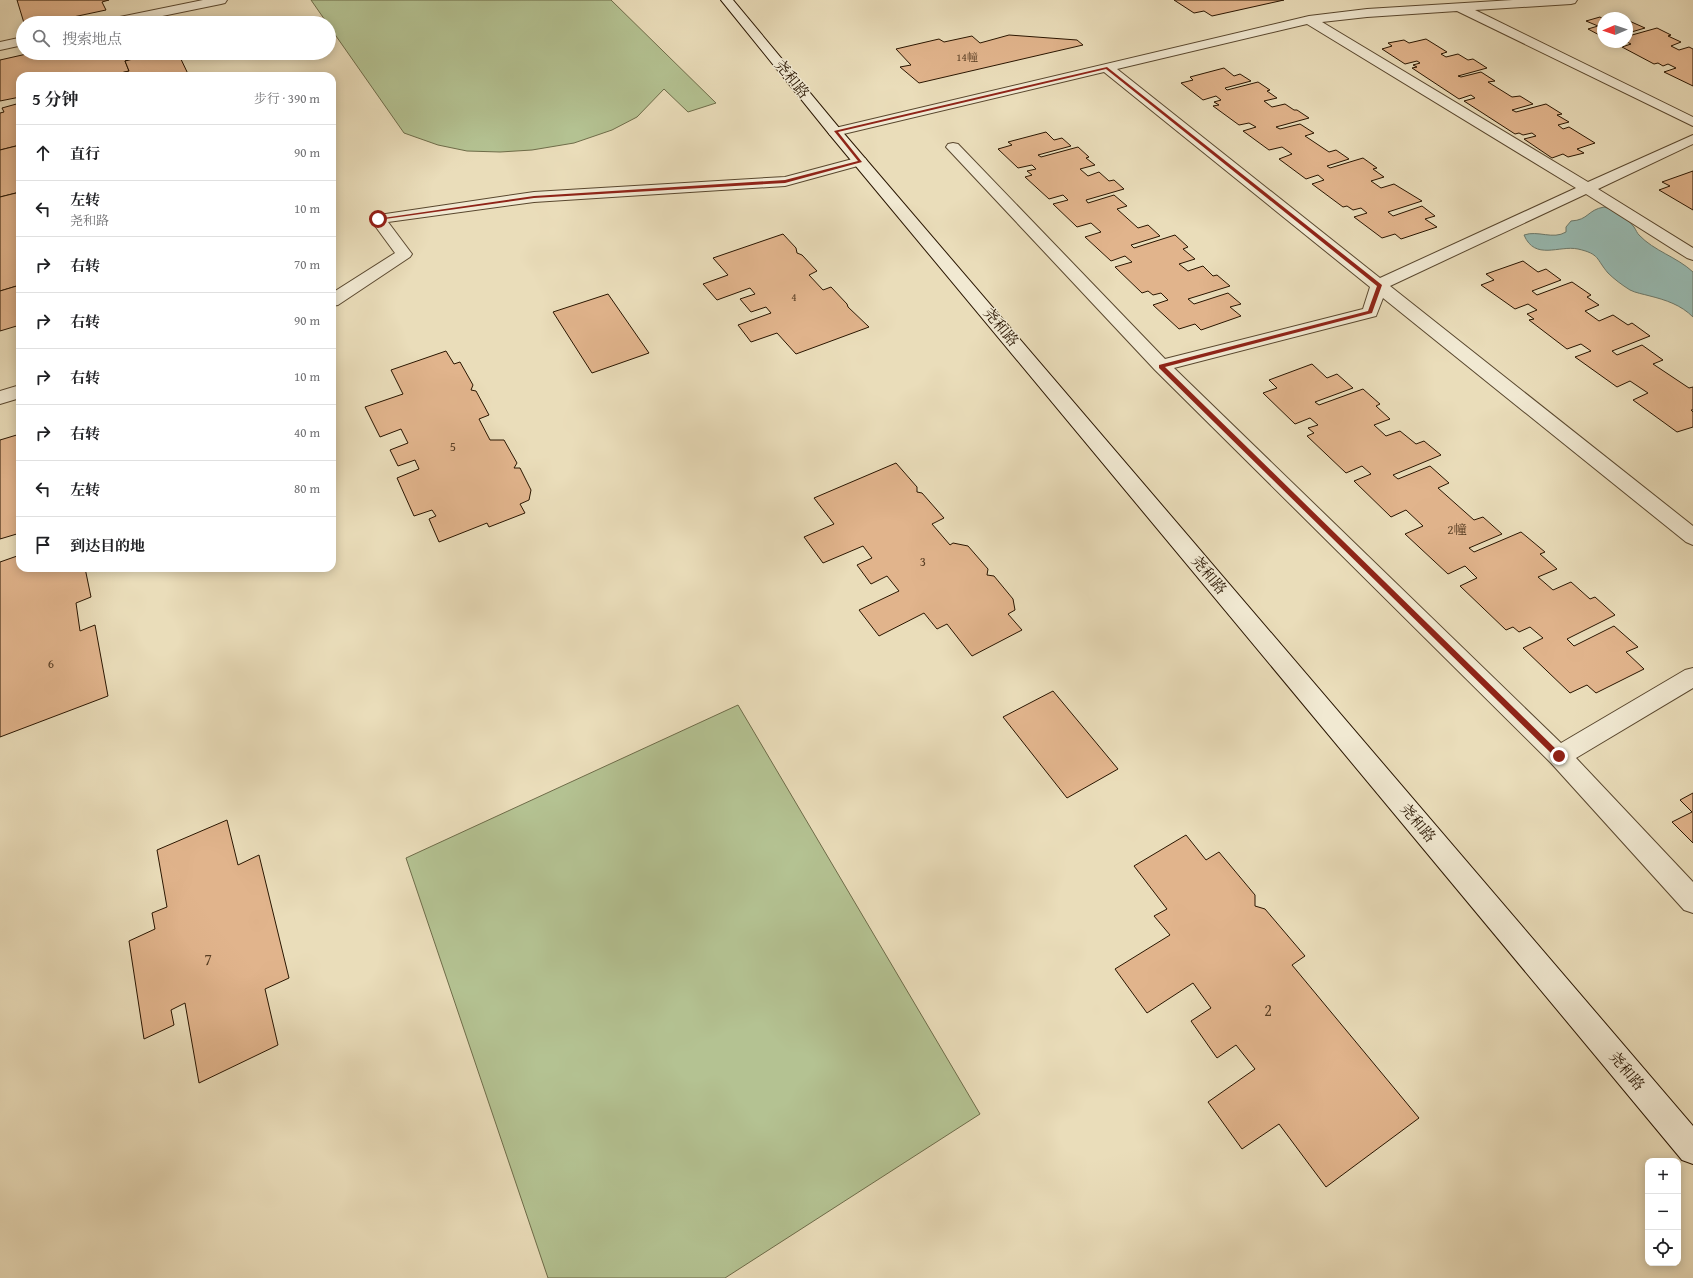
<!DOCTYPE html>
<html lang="zh">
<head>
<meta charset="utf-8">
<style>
  :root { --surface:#fff; --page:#f2f2f2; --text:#202124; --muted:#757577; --line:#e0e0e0 }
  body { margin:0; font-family:"Gentium Book Plus","Noto Serif SC",serif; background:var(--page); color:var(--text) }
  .controls { position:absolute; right:12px; bottom:12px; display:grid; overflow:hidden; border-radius:8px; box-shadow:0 2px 10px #0003 }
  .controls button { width:36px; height:36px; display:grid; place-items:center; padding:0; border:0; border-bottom:1px solid var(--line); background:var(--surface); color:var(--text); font:20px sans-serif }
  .compass { position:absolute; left:1597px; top:12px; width:36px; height:36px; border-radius:50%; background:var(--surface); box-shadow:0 2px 10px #0003; rotate:268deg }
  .stop { position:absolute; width:12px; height:12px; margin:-9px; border:3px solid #8f2418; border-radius:50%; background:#fff }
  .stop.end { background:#8f2418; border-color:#fff; box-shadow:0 1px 4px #0008 }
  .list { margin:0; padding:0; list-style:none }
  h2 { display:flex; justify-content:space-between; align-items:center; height:52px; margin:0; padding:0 16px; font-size:17px }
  h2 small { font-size:13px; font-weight:400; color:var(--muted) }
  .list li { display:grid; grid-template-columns:26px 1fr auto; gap:12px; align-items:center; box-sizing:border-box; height:56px; padding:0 16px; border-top:1px solid var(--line) }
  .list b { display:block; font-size:15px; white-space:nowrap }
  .list p { margin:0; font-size:13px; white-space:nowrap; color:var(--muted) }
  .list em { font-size:13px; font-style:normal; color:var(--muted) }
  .icon { flex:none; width:22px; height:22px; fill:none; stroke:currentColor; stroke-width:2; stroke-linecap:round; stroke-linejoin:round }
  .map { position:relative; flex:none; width:1693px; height:1278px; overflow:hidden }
  .search { position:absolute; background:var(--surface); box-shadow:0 2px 10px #0003; left:16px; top:16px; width:320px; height:44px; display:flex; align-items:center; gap:10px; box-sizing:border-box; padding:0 14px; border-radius:22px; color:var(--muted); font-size:15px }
  .panel { position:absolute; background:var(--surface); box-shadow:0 2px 10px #0003; left:16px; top:72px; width:320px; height:500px; border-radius:12px }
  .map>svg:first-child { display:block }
  .green { fill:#b4c292; stroke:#6e6c49 }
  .water { fill:#98bbb3; stroke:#6c796b }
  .building { fill:#e1b48c; stroke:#291500 }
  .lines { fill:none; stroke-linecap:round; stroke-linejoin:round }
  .service-casing { stroke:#59472e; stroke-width:2 }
  .secondary-casing { stroke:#291500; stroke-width:2 }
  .service { fill:#f1e9d2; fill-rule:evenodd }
  .secondary { fill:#f1e9d2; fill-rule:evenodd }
  .route { fill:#8f2418 }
  .labels { text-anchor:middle; stroke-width:3; stroke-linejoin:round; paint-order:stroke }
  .far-number-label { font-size:11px; fill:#573d23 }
  .number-label { font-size:13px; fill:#573d23 }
  .street-label { font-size:15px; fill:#291500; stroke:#f1e9d2 }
  .near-number-label { font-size:16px; fill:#573d23 }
</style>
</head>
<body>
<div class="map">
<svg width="1693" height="1278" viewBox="0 0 1693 1278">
  <rect width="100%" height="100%" fill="#eaddba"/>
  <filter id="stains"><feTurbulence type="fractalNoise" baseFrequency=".005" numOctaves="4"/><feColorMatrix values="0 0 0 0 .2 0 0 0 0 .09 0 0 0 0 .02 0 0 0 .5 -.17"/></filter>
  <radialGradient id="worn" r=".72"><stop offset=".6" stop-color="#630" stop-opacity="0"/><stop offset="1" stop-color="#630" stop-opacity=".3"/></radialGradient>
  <!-- green -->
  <g class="green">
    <polygon points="311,0 611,0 716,103 688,112 664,89 637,117 612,130 574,143 532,150 500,152 467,151 438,145 404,133 329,26 329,23 327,23"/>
    <polygon points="738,705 980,1114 725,1278 548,1278 406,858"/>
  </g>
  <!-- water -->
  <path class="water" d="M1604 207C1616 210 1627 218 1634 227 1636 230 1637 233 1639 235 1654 251 1677 257 1693 272V317C1681 305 1666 300 1650 296 1643 294 1636 293 1630 290 1622 285 1614 279 1608 273 1596 259 1600 254 1578 249 1559 245 1535 261 1524 235 1538 230 1553 240 1566 232V227L1571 221C1589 220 1587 210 1604 207Z"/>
  <!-- building -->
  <g class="building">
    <polygon points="17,0 109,0 102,2 106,10 59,20 58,17 24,23"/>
    <polygon points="1174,0 1284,0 1212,16 1204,11 1194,13"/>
    <polygon points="1600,17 1603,19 1603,37 1588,29 1598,26 1586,21"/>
    <polygon points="1627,20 1645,28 1628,33 1632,35 1657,28 1671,35 1668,36 1681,42 1671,46 1679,50 1689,47 1693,49 1693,86 1664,72 1676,68 1668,64 1663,66 1658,63 1654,64 1622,47 1631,44 1627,42"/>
    <polygon points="1009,35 1077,40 1083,45 919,83 900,67 911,65 896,49 939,39 944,42 972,36 980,43"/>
    <polygon points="1426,39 1447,52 1441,54 1446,57 1458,54 1468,60 1473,59 1487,68 1458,76 1461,77 1481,72 1495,81 1488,82 1512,97 1520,96 1533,104 1512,110 1516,112 1546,104 1562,114 1557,115 1569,122 1558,125 1563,129 1569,127 1595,143 1577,149 1584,153 1568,157 1563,154 1552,158 1524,139 1536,136 1532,133 1523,135 1519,133 1515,134 1464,101 1475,98 1471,95 1459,99 1412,68 1417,67 1413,65 1420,63 1417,61 1405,64 1382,49 1392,46 1388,43 1404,40 1409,43"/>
    <polygon points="31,53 157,53 125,61 129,71 108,76 20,76 20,97 0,101 0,60"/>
    <polygon points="157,53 178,53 189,76 117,76 117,74 129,71 125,61"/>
    <polygon points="1224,68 1234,76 1240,74 1251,81 1225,88 1227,90 1258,82 1270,90 1267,91 1277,98 1264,101 1272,107 1285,104 1294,110 1297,110 1309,118 1276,127 1280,129 1300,124 1314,133 1305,136 1329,152 1336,150 1349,159 1327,166 1330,168 1363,158 1377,168 1373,169 1384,177 1371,181 1381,188 1394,184 1422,201 1388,212 1393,216 1422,206 1435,216 1425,219 1437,227 1401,239 1395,234 1382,238 1354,217 1367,213 1361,208 1353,210 1347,206 1343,207 1312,184 1324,180 1318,175 1306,179 1279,159 1292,154 1282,147 1269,150 1243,131 1256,127 1249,123 1239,125 1213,106 1219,105 1214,102 1221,100 1216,96 1203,100 1181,83 1193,80 1190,77"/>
    <polygon points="20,103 20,145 0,150 0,113 4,112 2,108"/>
    <polygon points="1046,132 1054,140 1062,138 1071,146 1038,155 1041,157 1078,147 1089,157 1086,158 1095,165 1080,169 1088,176 1099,172 1109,181 1114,180 1124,189 1086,200 1088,203 1114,195 1127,206 1117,209 1138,228 1148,225 1160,236 1131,245 1134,248 1175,235 1188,247 1183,249 1195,259 1179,264 1188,271 1203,266 1213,276 1217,275 1230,286 1188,299 1194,304 1228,293 1241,304 1230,307 1241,316 1201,330 1195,324 1179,329 1153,305 1168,300 1161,293 1153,295 1148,291 1142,293 1115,267 1132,262 1125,256 1111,261 1085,237 1101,232 1091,223 1077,227 1053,204 1068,200 1063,195 1049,199 1025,177 1032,175 1027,171 1036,169 1032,165 1018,168 998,149 1012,145 1008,142"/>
    <polygon points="20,145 20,192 0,197 0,150"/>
    <polygon points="1693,171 1693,210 1659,190 1670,186 1662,182"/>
    <polygon points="20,192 20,285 0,291 0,197"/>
    <polygon points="783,234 796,248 797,253 802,255 817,271 809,275 823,290 831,287 847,304 848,307 869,327 796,354 777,333 751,342 738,325 771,313 766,307 751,312 740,299 755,294 750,288 717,300 703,284 728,275 713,258"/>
    <polygon points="1523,261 1538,272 1546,269 1561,280 1532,291 1537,295 1572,282 1591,295 1587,297 1599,305 1585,311 1599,321 1613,315 1628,325 1632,323 1650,336 1612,351 1617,355 1642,345 1663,360 1653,364 1689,388 1693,387 1693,410 1691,410 1693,412 1693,427 1677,432 1633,400 1648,393 1630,381 1617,387 1575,357 1591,351 1581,344 1567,349 1529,320 1534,319 1527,314 1537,310 1528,304 1515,309 1481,285 1494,280 1486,274"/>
    <polygon points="20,285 20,325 0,331 0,291"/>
    <polygon points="608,294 649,353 592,373 553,312"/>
    <polygon points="446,351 454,364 460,362 473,385 471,390 476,391 489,415 479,419 490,440 504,440 517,463 514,468 520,468 531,490 529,500 520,504 525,513 489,527 487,523 439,542 429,519 436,516 432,510 414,516 397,478 419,469 415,460 398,466 390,450 408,443 401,429 380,437 365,407 403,394 391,370"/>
    <polygon points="1312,364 1327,378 1337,374 1353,388 1315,402 1319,405 1363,389 1380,404 1376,406 1390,419 1374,425 1386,436 1400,431 1416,444 1424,441 1441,455 1393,475 1398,479 1430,466 1449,483 1438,488 1474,520 1483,517 1502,534 1469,548 1474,552 1521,532 1545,552 1540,554 1557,569 1538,577 1553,590 1571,582 1590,599 1595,597 1615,615 1567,639 1574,646 1614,626 1638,647 1626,652 1644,669 1596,693 1587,685 1570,693 1523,648 1543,638 1530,627 1519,632 1513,627 1506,630 1460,586 1477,578 1465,566 1448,574 1405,534 1423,526 1406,510 1391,517 1354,481 1371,474 1362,466 1346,473 1307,436 1314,433 1308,428 1318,425 1310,418 1295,424 1263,393 1277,388 1269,380"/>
    <polygon points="20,434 20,533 0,539 0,440"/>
    <polygon points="896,463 917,487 917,492 922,493 944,518 932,524 950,545 953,543 968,546 988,569 987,575 994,576 1013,599 1015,610 1008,614 1022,630 972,656 947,624 937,629 924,613 879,636 859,610 899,591 887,576 871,584 857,565 872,558 863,546 823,563 804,537 834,524 814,498"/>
    <polygon points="20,555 20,568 85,568 91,597 76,603 80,631 95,625 108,696 0,737 0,562"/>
    <polygon points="1053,691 1118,769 1067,798 1003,717"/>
    <polygon points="1693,793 1693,843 1672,822 1692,812 1680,800"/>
    <polygon points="227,820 238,865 259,855 289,978 265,989 278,1045 199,1083 185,1003 171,1010 174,1025 144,1039 129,941 155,929 152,913 167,907 157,850"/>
    <polygon points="1186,835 1206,860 1219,852 1255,895 1255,906 1265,909 1305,956 1292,965 1419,1118 1326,1187 1279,1124 1242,1149 1208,1102 1255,1069 1236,1045 1217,1058 1191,1021 1211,1008 1193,983 1147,1013 1115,969 1170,935 1154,916 1167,909 1134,866"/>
  </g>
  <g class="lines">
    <!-- service casing -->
    <g class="service-casing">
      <g id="service">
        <polygon points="203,0 227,0 225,3 221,4 128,23 104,23 106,20 110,19"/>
        <path d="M1513 0H1577L1575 3 1571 4 1475 10 1693 117V126L1457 11 1367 17 1322 22 1588 182 1693 135V144L1598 189 1693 248V260L1687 258 1586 194 1390 286 1693 526V545L1686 542 1383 298 1376 316 1174 368 1561 743 1685 670 1693 668V688L1576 758 1693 882V913L1684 910 1551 763 1155 370 946 147 948 144 953 143 958 144 1165 359 1363 309 1370 287 1104 72 835 136 830 135 828 132 830 129 835 128 1309 16 1367 9ZM1307 24 1576 188 1380 278 1117 69Z"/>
        <polygon points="23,37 23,45 0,50 0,42"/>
        <polygon points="860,157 865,158 867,161 865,164 785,186 534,202 388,222 412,254 410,257 338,305 332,306 332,293 395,253 370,219 372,216 534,192 785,177"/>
        <polygon points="20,385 20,398 0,404 0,391"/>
      </g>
    </g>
    <!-- secondary casing -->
    <g class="secondary-casing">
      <polygon id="secondary" points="721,0 733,0 840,129 1693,1126 1693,1164 1682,1160 830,135"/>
    </g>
    <!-- service -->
    <use href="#service" class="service"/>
    <!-- secondary -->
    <use href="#secondary" class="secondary"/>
  </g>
  <!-- route -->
  <polygon class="route" points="1107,67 1382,285 1372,313 1165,367 1561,754 1561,758 1556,758 1159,368 1159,365 1368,311 1377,286 1106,69 838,132 862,162 785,183 534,198 378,220 376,219 534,196 785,180 858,161 834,131"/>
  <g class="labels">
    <!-- far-number labels -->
    <g class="far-number-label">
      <text x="967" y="61">14幢</text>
      <text x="794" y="301">4</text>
    </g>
    <!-- number labels -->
    <g class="number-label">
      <text x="453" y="451">5</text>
      <text x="1457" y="534">2幢</text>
      <text x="923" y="566">3</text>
      <text x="51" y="668">6</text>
    </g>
    <!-- street labels -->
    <g class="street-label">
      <text transform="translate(792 79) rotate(51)" y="5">尧和路</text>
      <text transform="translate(1001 327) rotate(50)" y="5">尧和路</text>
      <text transform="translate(1209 575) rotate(50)" y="5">尧和路</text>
      <text transform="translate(1418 823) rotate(50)" y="5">尧和路</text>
      <text transform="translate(1627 1071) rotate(50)" y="5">尧和路</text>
    </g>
    <!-- near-number labels -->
    <g class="near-number-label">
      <text x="208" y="965">7</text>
      <text x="1268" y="1016">2</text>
    </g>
  </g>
  <rect width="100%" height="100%" filter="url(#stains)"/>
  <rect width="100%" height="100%" fill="url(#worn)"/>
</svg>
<div class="controls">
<button>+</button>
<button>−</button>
<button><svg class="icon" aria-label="locate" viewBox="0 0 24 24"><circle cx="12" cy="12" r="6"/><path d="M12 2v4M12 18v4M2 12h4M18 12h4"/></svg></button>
</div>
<svg class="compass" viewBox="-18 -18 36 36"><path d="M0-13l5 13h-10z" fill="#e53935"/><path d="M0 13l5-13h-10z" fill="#757577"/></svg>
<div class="stop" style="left:378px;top:219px"></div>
<div class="stop end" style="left:1559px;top:756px"></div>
<div class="search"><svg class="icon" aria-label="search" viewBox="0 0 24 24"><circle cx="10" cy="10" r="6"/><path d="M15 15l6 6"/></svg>搜索地点</div>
<section class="panel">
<h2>5 分钟<small>步行 · 390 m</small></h2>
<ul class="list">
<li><svg class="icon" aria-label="ahead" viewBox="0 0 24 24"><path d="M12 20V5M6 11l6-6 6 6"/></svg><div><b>直行</b></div><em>90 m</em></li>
<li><svg class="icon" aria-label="left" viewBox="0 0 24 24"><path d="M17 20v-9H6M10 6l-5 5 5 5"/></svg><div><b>左转</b><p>尧和路</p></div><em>10 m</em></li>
<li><svg class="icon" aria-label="right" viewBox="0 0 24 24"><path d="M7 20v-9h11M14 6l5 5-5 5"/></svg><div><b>右转</b></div><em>70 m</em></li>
<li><svg class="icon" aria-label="right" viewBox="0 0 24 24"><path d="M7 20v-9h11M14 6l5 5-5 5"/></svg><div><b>右转</b></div><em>90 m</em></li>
<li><svg class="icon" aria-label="right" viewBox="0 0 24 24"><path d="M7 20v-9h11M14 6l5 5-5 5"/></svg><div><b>右转</b></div><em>10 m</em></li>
<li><svg class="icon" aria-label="right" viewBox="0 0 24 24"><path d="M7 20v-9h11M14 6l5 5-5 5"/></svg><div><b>右转</b></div><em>40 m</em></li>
<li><svg class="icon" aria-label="left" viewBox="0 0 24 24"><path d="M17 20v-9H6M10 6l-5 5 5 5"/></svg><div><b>左转</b></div><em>80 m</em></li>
<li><svg class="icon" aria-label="arrive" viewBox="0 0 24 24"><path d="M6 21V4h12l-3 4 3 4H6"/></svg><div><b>到达目的地</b></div></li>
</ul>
</section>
</div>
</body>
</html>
